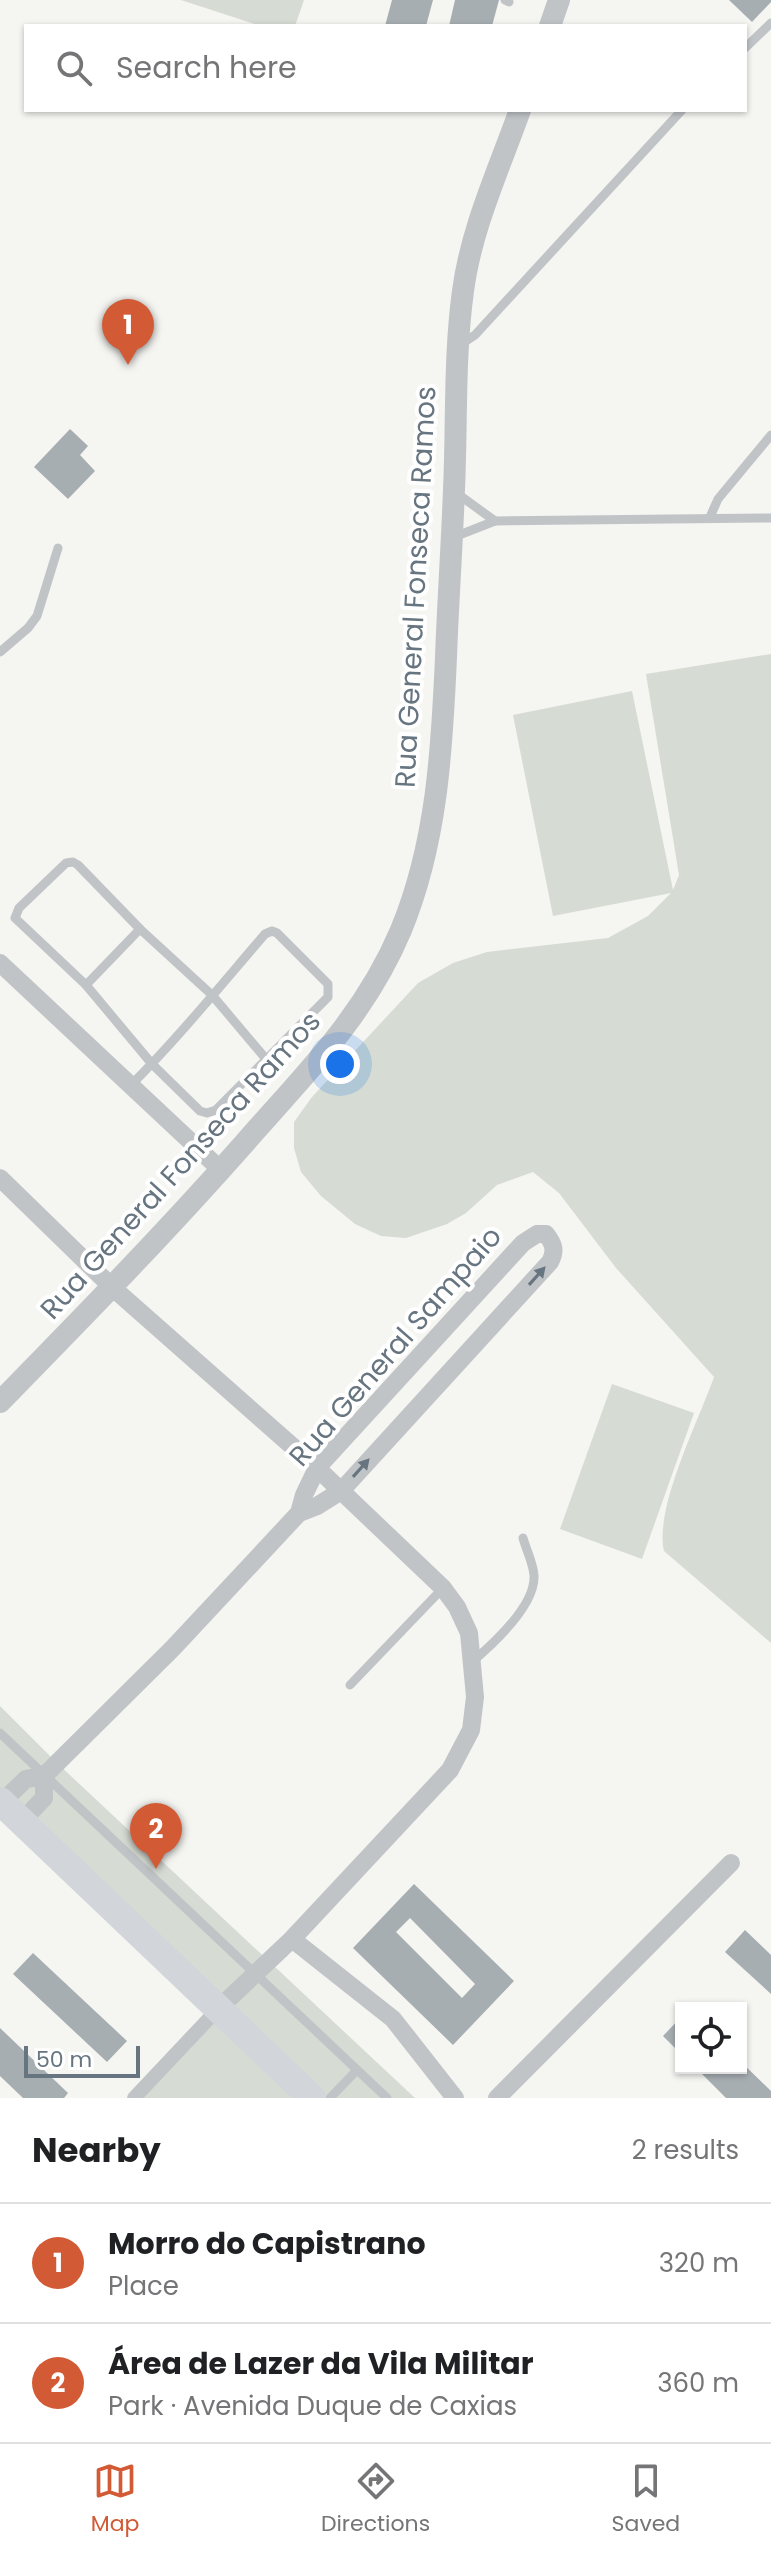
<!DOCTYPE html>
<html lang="en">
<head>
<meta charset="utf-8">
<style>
  :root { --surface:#fff; --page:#f6f6f6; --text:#202124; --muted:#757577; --line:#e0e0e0; --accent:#d25a35 }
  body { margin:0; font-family:Poppins,sans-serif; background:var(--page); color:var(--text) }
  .controls { position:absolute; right:24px; bottom:24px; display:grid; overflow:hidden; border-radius:0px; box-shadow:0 2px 6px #0004 }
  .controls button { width:72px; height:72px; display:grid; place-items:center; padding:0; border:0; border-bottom:2px solid var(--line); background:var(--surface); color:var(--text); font:40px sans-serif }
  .scale { position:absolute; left:24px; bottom:20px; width:116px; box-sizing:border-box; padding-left:8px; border:4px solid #677580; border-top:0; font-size:22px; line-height:28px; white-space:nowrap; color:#677580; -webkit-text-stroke:6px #fff; paint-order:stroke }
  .you { position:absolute; left:340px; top:1064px; width:28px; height:28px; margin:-20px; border:6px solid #fff; border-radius:50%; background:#1a73e8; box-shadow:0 0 0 12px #1a73e833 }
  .badge { display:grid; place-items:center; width:52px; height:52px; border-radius:50%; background:var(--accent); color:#fff; font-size:26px; font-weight:700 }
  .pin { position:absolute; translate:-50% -66px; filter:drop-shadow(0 2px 4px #0008) }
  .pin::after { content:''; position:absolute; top:42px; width:28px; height:24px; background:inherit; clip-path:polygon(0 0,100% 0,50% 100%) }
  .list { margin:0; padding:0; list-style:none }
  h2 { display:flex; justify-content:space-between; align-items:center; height:104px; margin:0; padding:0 32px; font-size:34px }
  h2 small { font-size:26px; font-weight:400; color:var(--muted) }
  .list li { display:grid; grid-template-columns:52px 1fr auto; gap:24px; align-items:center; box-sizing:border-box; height:120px; padding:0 32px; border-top:2px solid var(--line) }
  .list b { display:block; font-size:30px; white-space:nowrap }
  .list p { margin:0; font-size:26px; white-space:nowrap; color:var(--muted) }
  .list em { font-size:26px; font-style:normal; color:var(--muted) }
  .icon { flex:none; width:44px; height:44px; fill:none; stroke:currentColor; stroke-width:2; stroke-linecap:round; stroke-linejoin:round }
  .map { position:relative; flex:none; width:771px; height:2098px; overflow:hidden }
  .search { position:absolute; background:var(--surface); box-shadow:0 2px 6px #0004; left:24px; right:24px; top:24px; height:88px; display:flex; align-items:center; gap:20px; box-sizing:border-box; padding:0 28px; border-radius:0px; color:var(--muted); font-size:30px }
  .sheet { height:344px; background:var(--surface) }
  nav { display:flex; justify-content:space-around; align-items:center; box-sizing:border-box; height:112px; border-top:2px solid var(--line); background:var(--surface); font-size:22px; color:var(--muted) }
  nav a { display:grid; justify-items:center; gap:4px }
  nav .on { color:var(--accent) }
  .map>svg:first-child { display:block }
  .green { fill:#d6dcd3 }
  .building { fill:#a7aeb2; fill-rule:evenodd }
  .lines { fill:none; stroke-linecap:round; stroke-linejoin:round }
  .service { stroke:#c1c4c7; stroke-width:9 }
  .pedestrian { stroke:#c1c4c7; stroke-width:14 }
  .minor { stroke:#c1c4c7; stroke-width:18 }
  .tertiary { stroke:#c1c4c7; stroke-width:22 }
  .primary { stroke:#d2d6da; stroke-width:28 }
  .oneway { fill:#677580 }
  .labels { text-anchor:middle; stroke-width:8; stroke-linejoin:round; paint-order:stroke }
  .street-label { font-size:28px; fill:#677580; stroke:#fff }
</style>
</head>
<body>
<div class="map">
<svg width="771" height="2098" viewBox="0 0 771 2098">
  <rect width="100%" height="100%" fill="#f5f5f2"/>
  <!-- green -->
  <g class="green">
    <polygon points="181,0 304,0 295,26 261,26"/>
    <path d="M771 654V1643L664 1551C654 1508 699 1420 714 1377L616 1268 559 1193 533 1172 497 1185 466 1213 447 1224 406 1238 381 1236 355 1224 321 1196 301 1172 294 1148V1122L312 1097 418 983 453 963 487 952 608 938 648 916 671 893 553 916 513 715 632 691 673 890 679 875 646 674Z"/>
    <polygon points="612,1384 694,1413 642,1559 560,1529"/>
    <polygon points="0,1706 57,1763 415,2098 135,2098 216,2011 0,1806"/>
  </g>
  <!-- building -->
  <g class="building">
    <polygon points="392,0 433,0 426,26 385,26"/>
    <polygon points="455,0 499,0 492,26 449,26"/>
    <polygon points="729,0 771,0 771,2 752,22"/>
    <polygon points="70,429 88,446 80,455 95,471 68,499 34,467"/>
    <path d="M414 1884 514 1981 453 2045 353 1948ZM410 1918 475 1984 462 1998 396 1932Z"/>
    <polygon points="745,1930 771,1955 771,1994 725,1952"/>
    <polygon points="33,1953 127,2041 107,2062 13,1974"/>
    <polygon points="681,2017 681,2054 663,2036"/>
    <polygon points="0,2028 68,2093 64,2098 23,2098 0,2076"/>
    <polygon points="741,2062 771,2091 771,2098 726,2098 696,2068 741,2068"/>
  </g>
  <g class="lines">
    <!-- service -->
    <g class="service">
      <polyline points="505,0 509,2"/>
      <polyline points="745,48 771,23"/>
      <polyline points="460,345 475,335 682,110"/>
      <polyline points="455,492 495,521"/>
      <polyline points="710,517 718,499 771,435"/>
      <polyline points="454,537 495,521 771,518"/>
      <polyline points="0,652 28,628 37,616 58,548"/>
      <polyline points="86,985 140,929"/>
      <path d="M130 1086C178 1038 221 985 265 934L272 931 277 933 328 984V997L216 1110 207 1113 200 1111 152 1064 86 985 15 918 19 908 66 863 73 862 78 865 140 929 212 995 266 1059"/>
      <path d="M473 1661C494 1643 536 1605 534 1575 533 1563 526 1549 523 1538"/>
      <polyline points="350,1685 443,1588"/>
      <polyline points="0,1733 387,2098"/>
      <polyline points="330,2098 357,2070"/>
    </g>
    <!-- pedestrian -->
    <polyline class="pedestrian" points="134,2098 218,2009"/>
    <!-- minor -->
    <g class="minor">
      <polyline points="0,963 221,1170"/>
      <polyline points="0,1178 113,1288 317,1468 443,1588 457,1607 469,1633 475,1697 471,1730 450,1770 292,1939 218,2009"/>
      <path d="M2 1802 26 1779 44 1776 173 1648 299 1513 317 1506 341 1491 550 1262C556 1251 554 1244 546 1234H537L523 1243 317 1468 304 1495 299 1513"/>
      <polyline points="22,1821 44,1798 44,1776"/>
      <polyline points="292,1939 393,2019 455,2098"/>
      <polyline points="497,2098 731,1863"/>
    </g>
    <!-- tertiary -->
    <g class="tertiary">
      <polyline points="550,26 559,0"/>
      <path d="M0 1402C87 1313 174 1224 256 1130 313 1066 367 1011 401 930 437 843 442 749 446 657 448 601 452 545 454 489 457 423 454 357 463 291 471 229 499 169 520 110"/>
    </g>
    <!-- primary -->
    <polyline class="primary" points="0,1801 312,2098"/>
  </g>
  <!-- one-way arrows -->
  <defs><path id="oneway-solid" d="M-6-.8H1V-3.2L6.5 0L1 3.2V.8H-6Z" transform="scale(2)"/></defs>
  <g class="oneway">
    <use href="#oneway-solid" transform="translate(537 1276) rotate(-48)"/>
    <use href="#oneway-solid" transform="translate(361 1468) rotate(-48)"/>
  </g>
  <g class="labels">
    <!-- street labels -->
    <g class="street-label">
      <text transform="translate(415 587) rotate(-87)" y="10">Rua General Fonseca Ramos</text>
      <text transform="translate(180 1165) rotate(-48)" y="10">Rua General Fonseca Ramos</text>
      <text transform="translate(395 1346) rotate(-49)" y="10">Rua General Sampaio</text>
    </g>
  </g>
</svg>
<div class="controls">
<button><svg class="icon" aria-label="locate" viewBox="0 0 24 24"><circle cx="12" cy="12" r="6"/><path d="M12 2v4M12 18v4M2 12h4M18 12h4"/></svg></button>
</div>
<div class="scale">50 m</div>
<div class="you"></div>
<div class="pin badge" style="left:128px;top:365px">1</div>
<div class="pin badge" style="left:156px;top:1869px">2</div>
<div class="search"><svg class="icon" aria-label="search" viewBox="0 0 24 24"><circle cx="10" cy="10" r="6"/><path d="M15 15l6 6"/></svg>Search here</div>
</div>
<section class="sheet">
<h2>Nearby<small>2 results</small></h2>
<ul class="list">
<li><span class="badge">1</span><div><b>Morro do Capistrano</b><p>Place</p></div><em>320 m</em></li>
<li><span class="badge">2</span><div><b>Área de Lazer da Vila Militar</b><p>Park · Avenida Duque de Caxias</p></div><em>360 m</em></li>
</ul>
</section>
<nav>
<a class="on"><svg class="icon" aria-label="map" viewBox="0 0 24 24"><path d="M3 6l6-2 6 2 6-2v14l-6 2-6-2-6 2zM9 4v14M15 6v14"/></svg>Map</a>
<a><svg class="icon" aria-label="directions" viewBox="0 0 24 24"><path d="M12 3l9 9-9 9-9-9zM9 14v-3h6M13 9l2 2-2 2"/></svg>Directions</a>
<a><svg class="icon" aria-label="saved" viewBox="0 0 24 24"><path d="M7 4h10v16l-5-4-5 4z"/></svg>Saved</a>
</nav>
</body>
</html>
